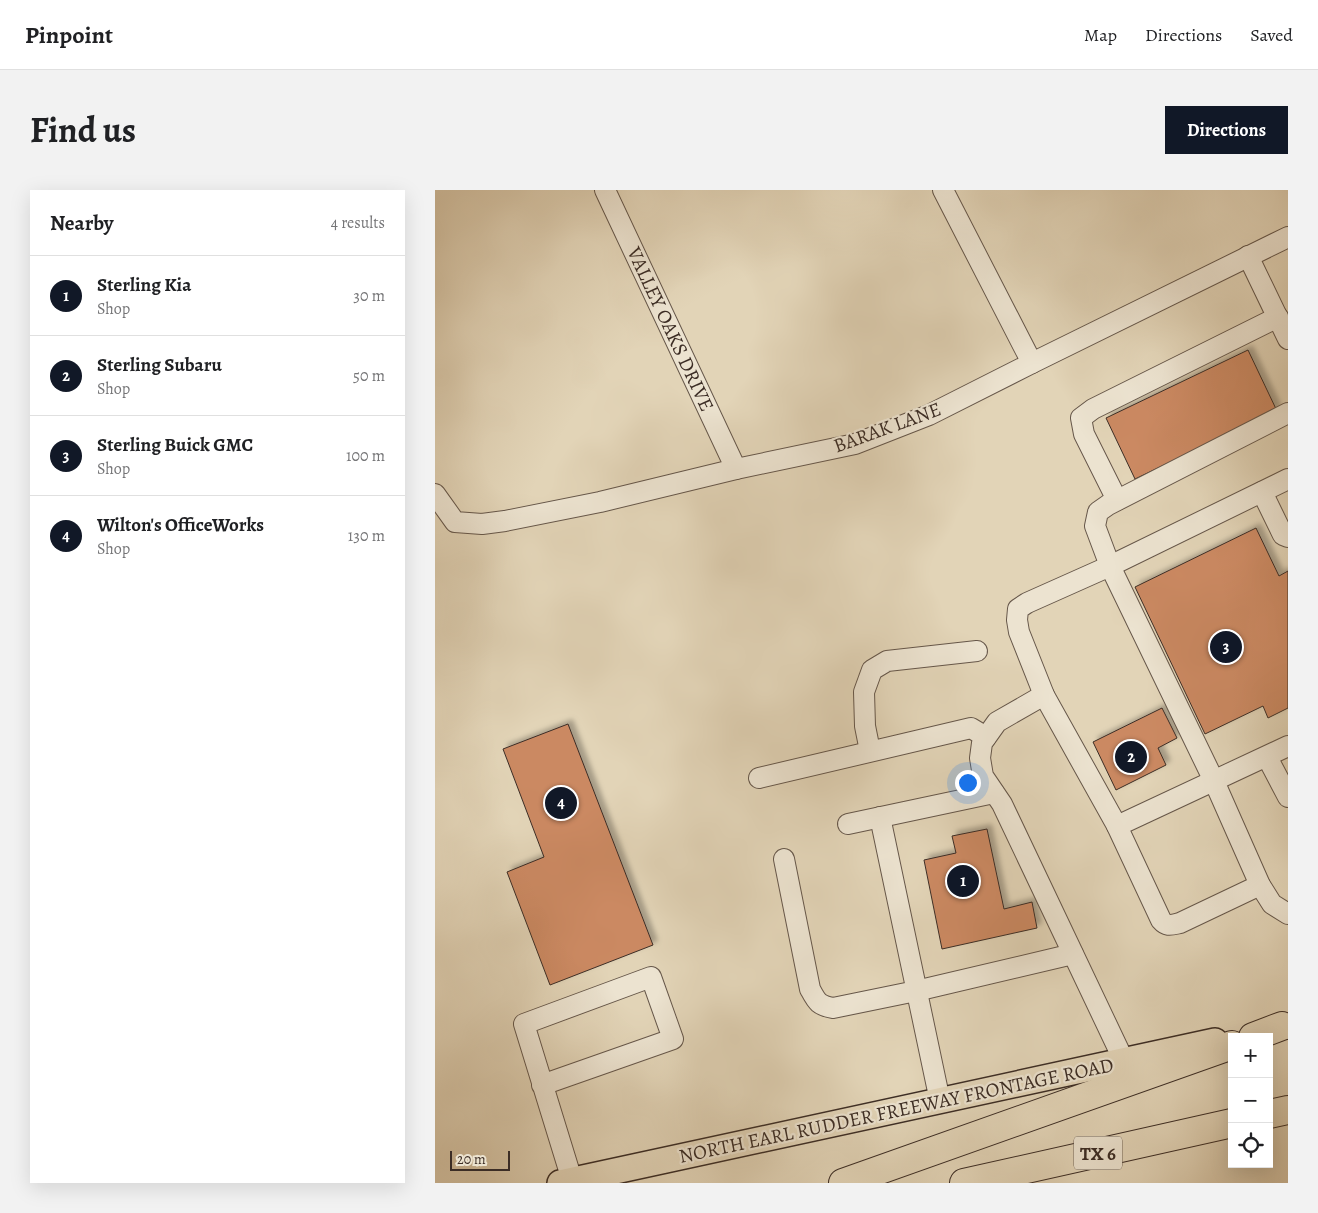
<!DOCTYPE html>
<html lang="en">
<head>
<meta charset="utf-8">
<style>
  :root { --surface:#fff; --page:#f2f2f2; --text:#202124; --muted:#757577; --line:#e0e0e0; --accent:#111827 }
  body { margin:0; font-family:Alegreya,serif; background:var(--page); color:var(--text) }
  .controls { position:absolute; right:15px; bottom:15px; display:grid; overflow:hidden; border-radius:0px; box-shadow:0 5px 20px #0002 }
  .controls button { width:45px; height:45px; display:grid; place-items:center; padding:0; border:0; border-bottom:1px solid var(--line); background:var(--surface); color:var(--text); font:25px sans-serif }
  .scale { position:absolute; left:15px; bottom:12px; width:60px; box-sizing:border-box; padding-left:5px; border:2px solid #3c2d25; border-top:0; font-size:14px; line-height:18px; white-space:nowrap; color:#3c2d25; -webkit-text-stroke:4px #ece3d0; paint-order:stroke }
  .you { position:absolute; left:532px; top:592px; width:18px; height:18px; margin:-12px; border:4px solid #fff; border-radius:50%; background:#1a73e8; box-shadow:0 0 0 8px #1a73e833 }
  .badge { display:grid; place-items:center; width:32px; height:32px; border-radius:50%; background:var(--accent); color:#fff; font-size:16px; font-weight:700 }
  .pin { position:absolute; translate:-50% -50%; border:2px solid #fff; box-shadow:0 1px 5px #0006 }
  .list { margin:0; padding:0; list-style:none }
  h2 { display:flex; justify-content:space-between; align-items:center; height:65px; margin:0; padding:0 20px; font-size:21px }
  h2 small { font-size:16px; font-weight:400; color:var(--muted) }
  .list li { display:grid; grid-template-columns:32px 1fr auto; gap:15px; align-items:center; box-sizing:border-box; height:80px; padding:0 20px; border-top:1px solid var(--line) }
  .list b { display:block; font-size:19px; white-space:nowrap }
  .list p { margin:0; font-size:16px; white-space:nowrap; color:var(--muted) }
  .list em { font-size:16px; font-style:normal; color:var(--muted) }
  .icon { flex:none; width:28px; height:28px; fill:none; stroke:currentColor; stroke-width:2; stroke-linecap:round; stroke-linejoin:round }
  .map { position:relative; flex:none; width:853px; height:993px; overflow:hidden; border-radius:0px }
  header { display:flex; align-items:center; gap:30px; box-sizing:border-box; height:70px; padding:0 25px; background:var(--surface); border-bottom:1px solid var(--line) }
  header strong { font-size:24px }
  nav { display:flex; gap:28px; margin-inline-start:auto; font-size:18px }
  .intro { display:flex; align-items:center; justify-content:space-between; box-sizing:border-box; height:120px; padding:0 30px }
  h1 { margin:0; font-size:35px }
  .button { padding:12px 22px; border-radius:0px; background:var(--accent); color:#fff; font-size:18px; font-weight:700 }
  main { display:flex; gap:30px; padding:0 30px }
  aside { flex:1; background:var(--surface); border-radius:0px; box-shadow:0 5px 20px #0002 }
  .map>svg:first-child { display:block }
  .building { fill:#cb8962; stroke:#3c2d25; filter:url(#shadow) }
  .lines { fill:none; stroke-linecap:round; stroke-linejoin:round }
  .minor-casing { stroke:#66574a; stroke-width:22 }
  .major-casing { stroke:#3c2d25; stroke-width:28 }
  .highway-casing { stroke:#3c2d25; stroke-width:30 }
  .minor { stroke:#ece3d0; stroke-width:20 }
  .major { stroke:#e2d4b7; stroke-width:25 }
  .highway { stroke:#e2d4b7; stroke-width:28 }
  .labels { text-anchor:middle; stroke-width:4.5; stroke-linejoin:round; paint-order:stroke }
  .shield { fill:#ece3d0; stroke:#716458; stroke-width:1 }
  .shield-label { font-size:19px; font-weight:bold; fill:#3c2d25 }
  .street-label { font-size:20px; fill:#3c2d25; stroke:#ece3d0 }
</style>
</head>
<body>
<header>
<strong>Pinpoint</strong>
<nav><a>Map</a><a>Directions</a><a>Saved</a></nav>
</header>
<div class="intro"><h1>Find us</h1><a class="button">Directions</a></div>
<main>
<aside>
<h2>Nearby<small>4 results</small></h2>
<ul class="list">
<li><span class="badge">1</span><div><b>Sterling Kia</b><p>Shop</p></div><em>30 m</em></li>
<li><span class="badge">2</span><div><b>Sterling Subaru</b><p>Shop</p></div><em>50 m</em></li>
<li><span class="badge">3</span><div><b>Sterling Buick GMC</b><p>Shop</p></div><em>100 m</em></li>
<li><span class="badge">4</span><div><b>Wilton's OfficeWorks</b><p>Shop</p></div><em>130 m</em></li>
</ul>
</aside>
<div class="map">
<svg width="853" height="993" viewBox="0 0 853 993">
  <defs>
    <filter id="shadow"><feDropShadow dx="4.5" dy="-4.5" stdDeviation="2.5" flood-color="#0004"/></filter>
  </defs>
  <rect width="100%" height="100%" fill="#e2d4b7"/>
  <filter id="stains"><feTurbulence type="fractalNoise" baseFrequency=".004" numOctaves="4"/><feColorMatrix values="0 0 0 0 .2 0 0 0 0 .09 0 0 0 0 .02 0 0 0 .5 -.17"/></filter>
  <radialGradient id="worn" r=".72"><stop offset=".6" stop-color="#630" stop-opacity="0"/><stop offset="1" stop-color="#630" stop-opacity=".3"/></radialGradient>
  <!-- building -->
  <g class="building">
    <polygon points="813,160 842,221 700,289 671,228"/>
    <polygon points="821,338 844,386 853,381 853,518 833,528 828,516 770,544 700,397"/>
    <polygon points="727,518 742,548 723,558 731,575 681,600 658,552"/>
    <polygon points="133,534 218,755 115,795 72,682 109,667 68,559"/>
    <polygon points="552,639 569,719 597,712 602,738 507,759 489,670 521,663 517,646"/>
  </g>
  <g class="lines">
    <!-- minor casing -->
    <g class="minor-casing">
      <g id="minor">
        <polyline points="170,0 301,279"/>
        <polyline points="508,0 597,173"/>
        <polyline points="813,66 853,149"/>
        <polyline points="853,223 673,315 663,322 660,336 675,376 779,591 825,695 837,714 853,724"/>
        <polyline points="827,302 848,345 853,347"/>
        <polyline points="0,304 20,332 47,334 70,331 165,312 301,279 420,254 494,225 597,173 853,47"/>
        <polyline points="682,310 649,244 646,228 658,219 843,127"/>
        <polyline points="609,505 562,532 547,553 545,568 548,586 567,614 689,871"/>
        <polyline points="435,561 430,536 429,502 437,480 452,471 542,461"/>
        <polyline points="832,567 853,607"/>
        <polyline points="324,588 536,538 551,547"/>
        <polyline points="445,627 505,911"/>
        <polyline points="413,634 559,603"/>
        <polyline points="682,636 853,556"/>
        <path d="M349 669 375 799C382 812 383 815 398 818L481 801 638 764"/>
        <path d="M825 695 745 733C736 735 732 737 726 730L682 636 609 505 584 442 582 430 583 419 592 413 675 376 853 289"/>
        <polyline points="107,895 238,849 216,787 89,834 137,990"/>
      </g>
    </g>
    <!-- major casing -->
    <g class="major-casing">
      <polyline id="major" points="125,993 780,851"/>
    </g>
    <!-- highway casing -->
    <g class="highway-casing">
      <g id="highway">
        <polyline points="818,847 847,836"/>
        <polyline points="834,924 853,920"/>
        <polyline points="408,993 797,855"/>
        <polyline points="529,993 797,933"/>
      </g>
    </g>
    <!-- minor -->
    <use href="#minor" class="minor"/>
    <!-- major -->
    <use href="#major" class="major"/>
    <!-- highway -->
    <use href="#highway" class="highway"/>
  </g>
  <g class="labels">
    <!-- shield labels -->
    <rect class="shield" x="639" y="946.5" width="48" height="33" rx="4"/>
    <g class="shield-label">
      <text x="663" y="970">TX 6</text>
    </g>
    <!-- street labels -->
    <g class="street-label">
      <text transform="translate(236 139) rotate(65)" y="7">VALLEY OAKS DRIVE</text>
      <text transform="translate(452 237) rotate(-20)" y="7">BARAK LANE</text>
      <text transform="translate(461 920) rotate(-12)" y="7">NORTH EARL RUDDER FREEWAY FRONTAGE ROAD</text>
    </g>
  </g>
  <rect width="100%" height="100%" filter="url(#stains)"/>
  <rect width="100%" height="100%" fill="url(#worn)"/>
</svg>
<div class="controls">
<button>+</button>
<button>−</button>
<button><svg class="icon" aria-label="locate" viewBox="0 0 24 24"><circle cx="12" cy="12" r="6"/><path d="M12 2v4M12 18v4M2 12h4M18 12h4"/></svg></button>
</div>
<div class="scale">20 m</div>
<div class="you"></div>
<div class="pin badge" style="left:528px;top:691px">1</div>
<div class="pin badge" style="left:696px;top:567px">2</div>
<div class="pin badge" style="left:791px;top:457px">3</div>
<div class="pin badge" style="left:126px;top:613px">4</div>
</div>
</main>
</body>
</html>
